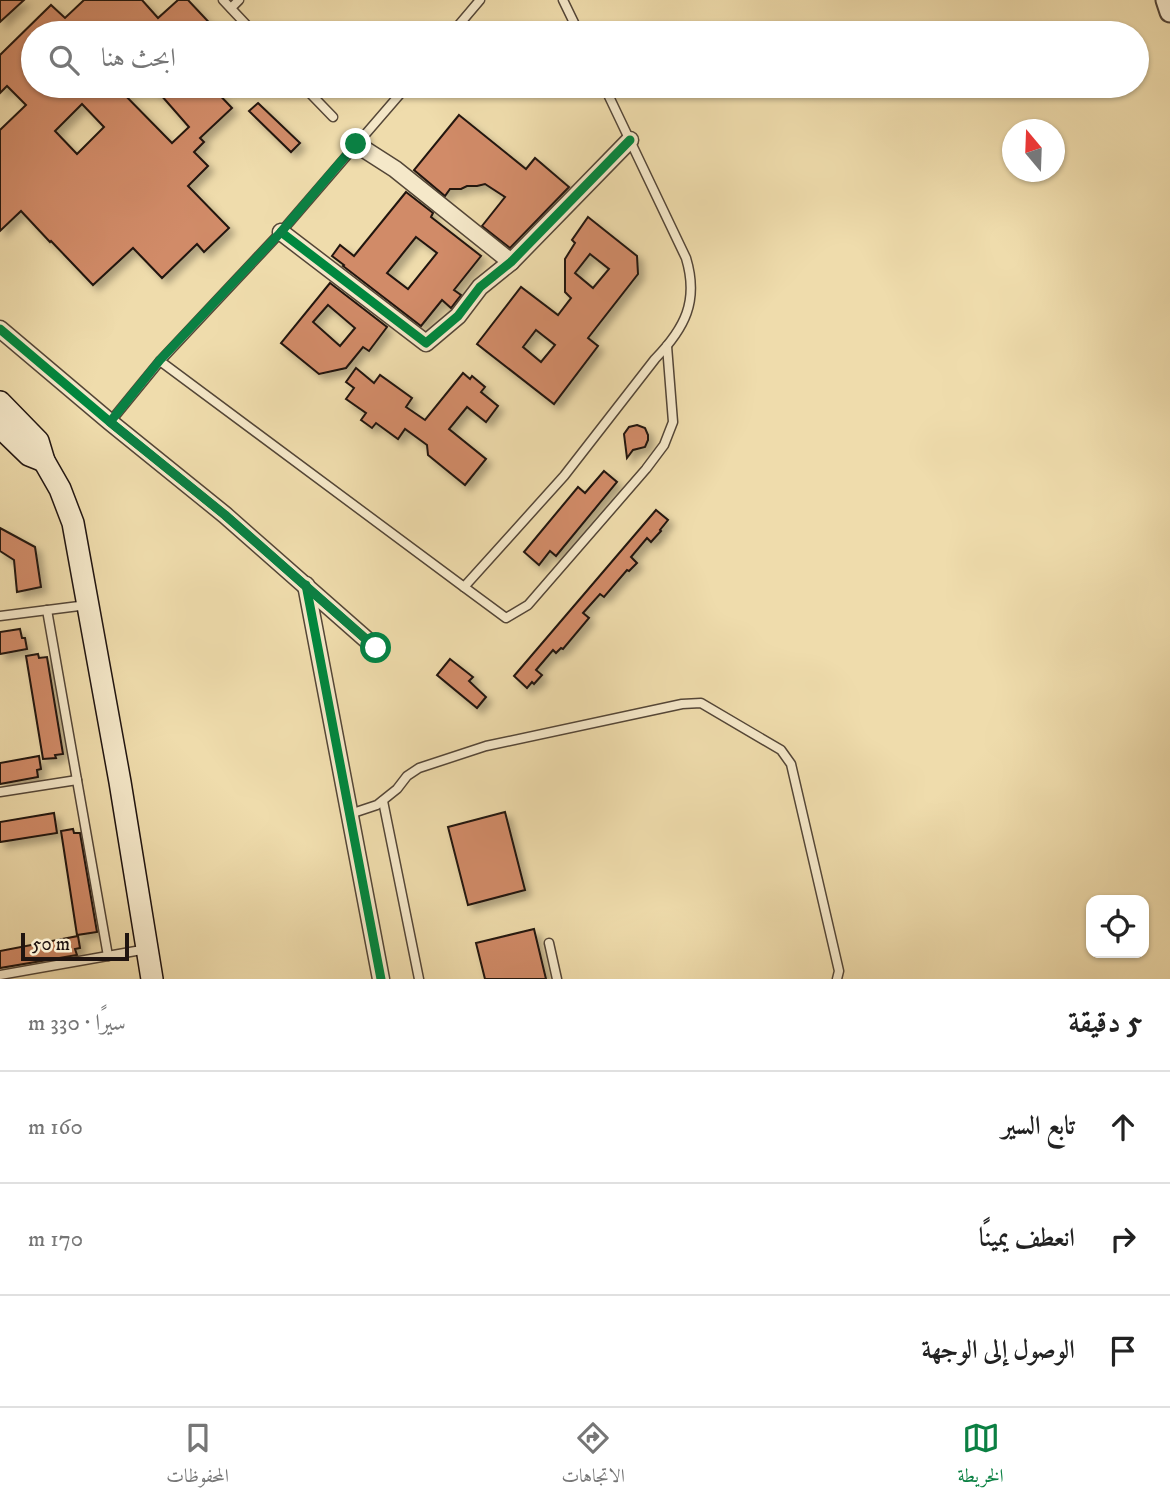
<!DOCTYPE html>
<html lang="ar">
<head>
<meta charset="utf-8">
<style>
  :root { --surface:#fff; --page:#f6f6f6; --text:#222; --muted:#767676; --line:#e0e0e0; --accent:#0b8043 }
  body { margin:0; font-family:"IM FELL DW Pica",Amiri,serif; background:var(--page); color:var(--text); direction:rtl }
  .controls { position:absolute; right:21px; bottom:21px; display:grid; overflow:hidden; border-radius:14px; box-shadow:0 2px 5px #0004 }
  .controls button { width:63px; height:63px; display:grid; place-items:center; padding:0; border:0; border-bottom:2px solid var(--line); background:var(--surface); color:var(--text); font:35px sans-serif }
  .compass { position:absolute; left:1002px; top:119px; width:63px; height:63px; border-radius:50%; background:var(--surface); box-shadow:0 2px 5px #0004; rotate:341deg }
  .scale { position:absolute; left:21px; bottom:18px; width:108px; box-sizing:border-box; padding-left:7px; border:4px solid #201410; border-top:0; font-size:19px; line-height:24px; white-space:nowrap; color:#201410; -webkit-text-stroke:5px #f5e8c9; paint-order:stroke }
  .stop { position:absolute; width:21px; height:21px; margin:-16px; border:5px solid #0b8043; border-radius:50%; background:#fff }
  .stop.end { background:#0b8043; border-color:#fff; box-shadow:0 2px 7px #0008 }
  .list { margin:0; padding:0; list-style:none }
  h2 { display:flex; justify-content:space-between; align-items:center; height:91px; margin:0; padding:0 28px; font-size:30px }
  h2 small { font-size:23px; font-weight:400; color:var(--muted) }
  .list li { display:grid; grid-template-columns:46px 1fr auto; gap:21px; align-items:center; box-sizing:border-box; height:112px; padding:0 28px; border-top:2px solid var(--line) }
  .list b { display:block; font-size:26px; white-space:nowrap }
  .list em { font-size:23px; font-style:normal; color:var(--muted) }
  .icon { flex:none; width:38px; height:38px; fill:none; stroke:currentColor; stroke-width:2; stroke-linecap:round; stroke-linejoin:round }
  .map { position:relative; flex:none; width:1170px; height:979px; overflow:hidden; direction:ltr }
  .search { position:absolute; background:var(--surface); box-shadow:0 2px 5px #0004; left:21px; right:21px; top:21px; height:77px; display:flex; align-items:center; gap:18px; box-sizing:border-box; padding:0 24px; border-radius:38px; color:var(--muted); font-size:26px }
  .sheet { height:427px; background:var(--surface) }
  nav { display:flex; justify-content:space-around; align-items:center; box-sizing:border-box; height:98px; border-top:2px solid var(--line); background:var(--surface); font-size:19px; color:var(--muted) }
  nav a { display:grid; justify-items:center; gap:4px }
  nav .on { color:var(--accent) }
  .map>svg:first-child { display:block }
  .building { fill:#d18b68; stroke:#201410; stroke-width:2; fill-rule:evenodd; filter:url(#shadow) }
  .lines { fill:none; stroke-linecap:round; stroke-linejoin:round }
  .service-casing { stroke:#544637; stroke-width:11 }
  .minor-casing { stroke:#544637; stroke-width:19 }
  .tertiary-casing { stroke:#544637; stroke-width:23 }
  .secondary-casing { stroke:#201410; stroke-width:24 }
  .service { stroke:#f5e8c9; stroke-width:8 }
  .minor { stroke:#f5e8c9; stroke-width:16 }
  .tertiary { stroke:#f5e8c9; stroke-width:19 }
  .secondary { stroke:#f5e8c9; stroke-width:21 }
  .cycleway-casing { stroke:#f5e8c9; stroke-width:13 }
  .cycleway { stroke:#00873e; stroke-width:9 }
  .route { stroke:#0b8043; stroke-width:9 }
</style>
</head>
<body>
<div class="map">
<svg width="1170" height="979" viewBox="0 0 1170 979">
  <defs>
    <filter id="shadow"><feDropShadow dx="5.5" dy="5.5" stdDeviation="3.5" flood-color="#0004"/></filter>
  </defs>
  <rect width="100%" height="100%" fill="#efdcac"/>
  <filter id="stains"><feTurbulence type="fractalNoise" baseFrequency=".00286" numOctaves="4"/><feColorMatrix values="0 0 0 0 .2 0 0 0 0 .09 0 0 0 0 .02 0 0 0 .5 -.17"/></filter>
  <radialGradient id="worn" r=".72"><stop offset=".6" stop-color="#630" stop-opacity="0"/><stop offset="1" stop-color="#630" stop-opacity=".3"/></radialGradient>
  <!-- building -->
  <g class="building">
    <polygon points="0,0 24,0 0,22"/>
    <path d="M84 0H142L158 18 178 0H188L219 33H97L90 26 83 33H33V86H116L172 143 189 127 153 86H211L232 108 200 138 204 142 194 152 208 166 188 186 229 228 204 252 197 244 162 278 133 248 93 285 51 241 50 242 21 211 0 231V130L26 105 7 86 0 93V55L51 5 65 18ZM82 104 104 127 77 154 55 131Z"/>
    <polygon points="258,103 300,143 291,152 249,111"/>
    <polygon points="459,115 526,169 535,158 569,187 510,248 482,226 505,197 485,184 477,186 467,186 461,189 450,189 445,196 414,170"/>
    <path d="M406 192 433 213 431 217 481 256 454 290 461 295 451 308 442 300 421 326 343 266 344 265 332 256 340 245 354 256ZM416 237 437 253 408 289 387 273Z"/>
    <path d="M588 217 637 256 638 274 588 338 598 346 554 404 477 344 521 287 558 315 571 298 565 292V259L575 243 572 240ZM590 254 609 269 593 288 575 273ZM536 330 555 345 541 362 523 347Z"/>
    <path d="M330 283 387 327 369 351 363 347 346 368 319 374 281 343ZM328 305 355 328 340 346 313 322Z"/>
    <polygon points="356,368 374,383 380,375 412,398 406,407 425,420 463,373 470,379 472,376 485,387 481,392 498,406 486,422 467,407 449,429 486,459 465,485 428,455 427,445 405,429 398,439 376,423 372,428 361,420 366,413 346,399 354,388 346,382"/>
    <polygon points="637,425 645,428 648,435 648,440 645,447 633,450 627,458 624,434 629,427"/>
    <polygon points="604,471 617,482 556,556 550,551 539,565 524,552 578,487 585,493"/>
    <polygon points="656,510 668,520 660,530 661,531 651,542 647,538 631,557 637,563 629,571 627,570 604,597 600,594 583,613 589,618 563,649 561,648 556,653 553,650 536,670 542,675 534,684 532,682 527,688 514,676"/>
    <polygon points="0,528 35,547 41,587 17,592 14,560 0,551"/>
    <polygon points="20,629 22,638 25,638 27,649 0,654 0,632"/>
    <polygon points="38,654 39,658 47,657 63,754 55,755 56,758 43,759 26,656"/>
    <polygon points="450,659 473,677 469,681 486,697 477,708 437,675"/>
    <polygon points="39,756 41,769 37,770 38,777 0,784 0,763"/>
    <polygon points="505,812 525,890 468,905 448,827"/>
    <polygon points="54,813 57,833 0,842 0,822"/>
    <polygon points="73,829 74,833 80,833 97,932 77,935 61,831"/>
    <polygon points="534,929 546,979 485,979 476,943"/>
    <polygon points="78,936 80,948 75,949 77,955 0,968 0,951"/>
  </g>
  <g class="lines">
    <!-- service casing -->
    <g class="service-casing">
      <g id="service">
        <polyline points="223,0 254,33"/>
        <polyline points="563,0 579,33"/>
        <polyline points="231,8 239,0"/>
        <polyline points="452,33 480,0"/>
        <polyline points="303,86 333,117"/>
        <path d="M160 361 464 587 564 476 655 359C685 328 699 301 686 258L604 86"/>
        <polyline points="110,422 160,361 281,232 407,86"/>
        <polyline points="464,587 506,618 528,605 646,469 664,445 673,422 667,346"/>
        <polyline points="47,610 108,956"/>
        <polyline points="0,616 87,605"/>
        <polyline points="0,792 77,780"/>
        <polyline points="383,801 419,979"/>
        <polyline points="350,814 377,805 397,789 407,776 419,768 486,746 682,704 701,703 781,750 791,764 839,971 837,979"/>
        <polyline points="549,943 557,979"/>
        <polyline points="0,975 147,949"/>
      </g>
    </g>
    <!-- minor casing -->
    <g class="minor-casing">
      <g id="minor">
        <polyline points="356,144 395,169 511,262"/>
        <polyline points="281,232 426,343 458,316 480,287 511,262 630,140"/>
        <polyline points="0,329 110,422 225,515 376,648"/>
        <polyline points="306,585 381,979"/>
      </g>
    </g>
    <!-- tertiary casing -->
    <g class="tertiary-casing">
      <polyline id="tertiary" points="1166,0 1170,12"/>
    </g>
    <!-- secondary casing -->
    <g class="secondary-casing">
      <g id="secondary">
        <polyline points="0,402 38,441 44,461 60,489 73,523 120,782 152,979"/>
        <polyline points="0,427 29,455 44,461"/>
      </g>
    </g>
    <!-- service -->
    <use href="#service" class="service"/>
    <!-- minor -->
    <use href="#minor" class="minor"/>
    <!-- tertiary -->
    <use href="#tertiary" class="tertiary"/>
    <!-- secondary -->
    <use href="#secondary" class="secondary"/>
    <!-- cycleway casing -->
    <g class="cycleway-casing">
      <g id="cycleway">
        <polyline points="281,232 426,343 458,316 480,287 511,262 630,140"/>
        <polyline points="0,329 110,422 225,515 376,648"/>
        <polyline points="306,585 381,979"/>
      </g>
    </g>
    <!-- cycleway -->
    <use href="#cycleway" class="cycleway"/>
  </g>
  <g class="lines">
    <!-- route -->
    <polyline class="route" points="356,144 281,232 160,360 110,422 225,515 376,648"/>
  </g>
  <rect width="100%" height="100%" filter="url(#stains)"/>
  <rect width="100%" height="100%" fill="url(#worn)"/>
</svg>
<div class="controls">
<button><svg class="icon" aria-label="locate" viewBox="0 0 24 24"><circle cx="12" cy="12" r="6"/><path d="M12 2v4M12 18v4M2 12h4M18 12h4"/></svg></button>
</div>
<svg class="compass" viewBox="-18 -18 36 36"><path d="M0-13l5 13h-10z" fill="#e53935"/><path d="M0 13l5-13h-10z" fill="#767676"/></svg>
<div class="scale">50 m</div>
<div class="stop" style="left:376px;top:648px"></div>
<div class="stop end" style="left:356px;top:144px"></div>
<div class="search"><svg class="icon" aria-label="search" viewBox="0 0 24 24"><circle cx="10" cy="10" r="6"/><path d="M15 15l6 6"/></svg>ابحث هنا</div>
</div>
<section class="sheet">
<h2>5 دقيقة<small>سيرًا · 330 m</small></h2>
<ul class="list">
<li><svg class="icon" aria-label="ahead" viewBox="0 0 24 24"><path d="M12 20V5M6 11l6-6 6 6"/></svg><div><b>تابع السير</b></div><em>160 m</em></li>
<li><svg class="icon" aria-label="right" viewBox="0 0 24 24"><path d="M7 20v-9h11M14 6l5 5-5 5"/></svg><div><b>انعطف يمينًا</b></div><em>170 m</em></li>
<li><svg class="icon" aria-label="arrive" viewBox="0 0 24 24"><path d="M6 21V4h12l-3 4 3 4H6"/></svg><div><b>الوصول إلى الوجهة</b></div></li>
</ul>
</section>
<nav>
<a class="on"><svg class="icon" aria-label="map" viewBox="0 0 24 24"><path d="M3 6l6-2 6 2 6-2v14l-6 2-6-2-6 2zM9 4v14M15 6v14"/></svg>الخريطة</a>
<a><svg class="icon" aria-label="directions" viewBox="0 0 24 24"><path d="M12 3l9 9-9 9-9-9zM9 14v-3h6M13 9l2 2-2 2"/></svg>الاتجاهات</a>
<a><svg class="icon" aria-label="saved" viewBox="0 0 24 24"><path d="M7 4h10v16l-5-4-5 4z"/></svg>المحفوظات</a>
</nav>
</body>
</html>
